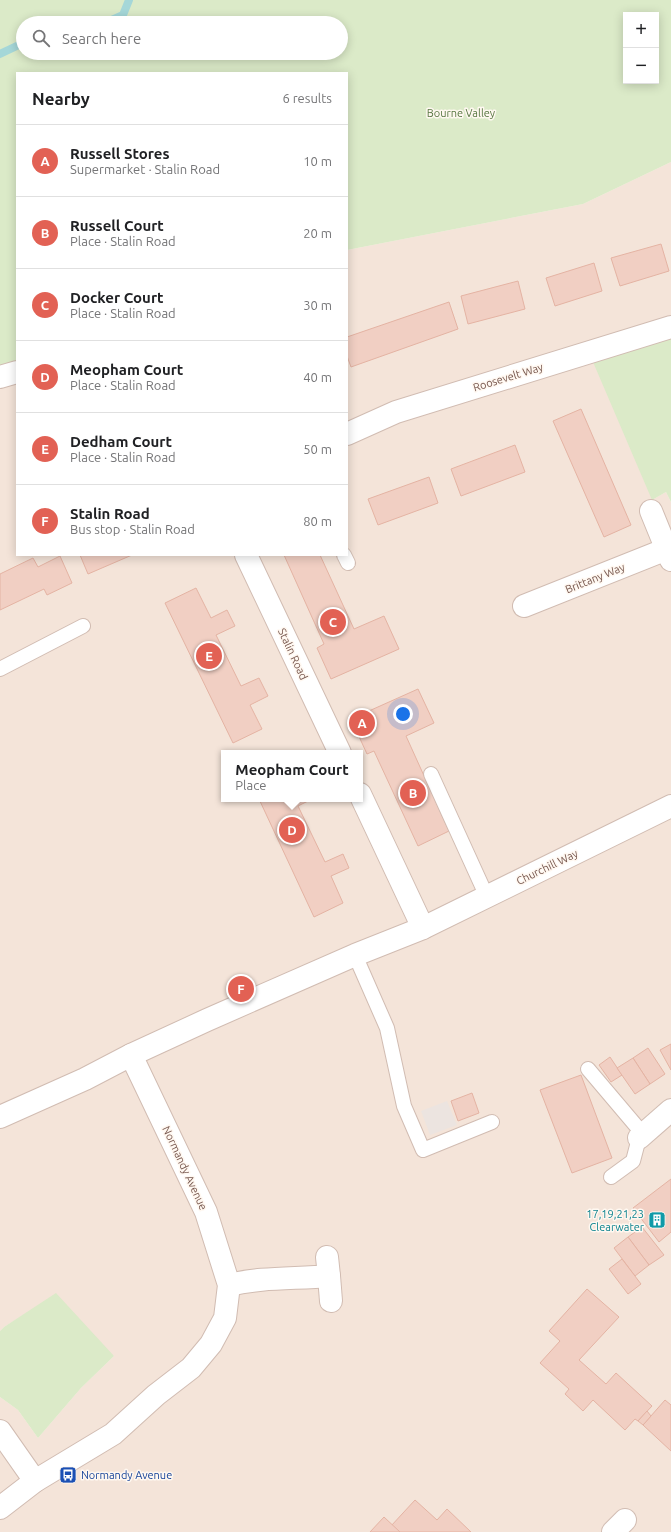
<!DOCTYPE html>
<html lang="en">
<head>
<meta charset="utf-8">
<style>
  :root { --surface:#fff; --page:#f2f2f2; --text:#202124; --muted:#757577; --line:#e0e0e0; --accent:#e26154 }
  body { margin:0; font-family:Ubuntu,sans-serif; background:var(--page); color:var(--text) }
  .controls { position:absolute; right:12px; top:12px; display:grid; overflow:hidden; border-radius:0px; box-shadow:0 2px 10px #0003 }
  .controls button { width:36px; height:36px; display:grid; place-items:center; padding:0; border:0; border-bottom:1px solid var(--line); background:var(--surface); color:var(--text); font:20px sans-serif }
  .you { position:absolute; left:403px; top:714px; width:14px; height:14px; margin:-10px; border:3px solid #fff; border-radius:50%; background:#1a73e8; box-shadow:0 0 0 6px #1a73e833 }
  .badge { display:grid; place-items:center; width:26px; height:26px; border-radius:50%; background:var(--accent); color:#fff; font-size:13px; font-weight:700 }
  .pin { position:absolute; translate:-50% -50%; border:2px solid #fff; box-shadow:0 1px 4px #0006 }
  .popup { position:absolute; left:221px; top:750px; width:142px; height:52px; box-sizing:border-box; display:grid; place-content:center; border-radius:0px; background:var(--surface); filter:drop-shadow(0 1px 3px #0005); font-size:13px; white-space:nowrap; color:var(--muted) }
  .popup b { font-size:15px; color:var(--text) }
  .popup::after { content:''; position:absolute; left:50%; top:100%; margin-left:-8px; border:8px solid transparent; border-top-color:var(--surface) }
  .list { margin:0; padding:0; list-style:none }
  h2 { display:flex; justify-content:space-between; align-items:center; height:52px; margin:0; padding:0 16px; font-size:17px }
  h2 small { font-size:13px; font-weight:400; color:var(--muted) }
  .list li { display:grid; grid-template-columns:26px 1fr auto; gap:12px; align-items:center; box-sizing:border-box; height:72px; padding:0 16px; border-top:1px solid var(--line) }
  .list b { display:block; font-size:15px; white-space:nowrap }
  .list p { margin:0; font-size:13px; white-space:nowrap; color:var(--muted) }
  .list em { font-size:13px; font-style:normal; color:var(--muted) }
  .icon { flex:none; width:22px; height:22px; fill:none; stroke:currentColor; stroke-width:2; stroke-linecap:round; stroke-linejoin:round }
  .map { position:relative; flex:none; width:671px; height:1532px; overflow:hidden }
  .search { position:absolute; background:var(--surface); box-shadow:0 2px 10px #0003; left:16px; top:16px; width:332px; height:44px; display:flex; align-items:center; gap:10px; box-sizing:border-box; padding:0 14px; border-radius:22px; color:var(--muted); font-size:15px }
  .panel { position:absolute; background:var(--surface); box-shadow:0 2px 10px #0003; left:16px; top:72px; width:332px; height:484px; border-radius:0px }
  .map>svg:first-child { display:block }
  .residential { fill:#f4e4d9; fill-rule:evenodd }
  .industrial { fill:#ece4e0 }
  .green { fill:#dbeac8; fill-rule:evenodd }
  .lines { fill:none; stroke-linecap:round; stroke-linejoin:round }
  .stream { stroke:#a5d7d8; stroke-width:8 }
  .building { fill:#f1cfc3; stroke:#e4b3a3 }
  .lane-casing { stroke:#d1bcb2; stroke-width:16 }
  .street-casing { stroke:#d1bcb2; stroke-width:24 }
  .lane { stroke:#fff; stroke-width:14 }
  .street { stroke:#fff; stroke-width:22 }
  .labels { text-anchor:middle; stroke-width:3; stroke-linejoin:round; paint-order:stroke }
  .park-label { font-size:11px; fill:#587742; stroke:#fff8f1 }
  .street-label { font-size:11px; fill:#77574e; stroke:#fff8f1 }
  .culture-label { font-size:11px; fill:#0d838f; stroke:#fff8f1; text-anchor:end }
  .transit-label { font-size:11px; fill:#164399; stroke:#fff8f1; text-anchor:start }
</style>
</head>
<body>
<div class="map">
<svg width="671" height="1532" viewBox="0 0 671 1532">
  <rect width="100%" height="100%" fill="#fcf3eb"/>
  <!-- residential -->
  <path class="residential" d="M671 162V338L652 500 666 492 671 502V1532H0V1397L18 1410 38 1438 81 1388 114 1356 25 1314 4 1327 0 1331V366L17 362V555H347V250L583 204ZM224 753H360V799H224Z"/>
  <!-- industrial -->
  <polygon class="industrial" points="447,1101 457,1125 430,1135 421,1111"/>
  <!-- green -->
  <g class="green">
    <path d="M0 0H671V162L583 204 347 250V73H17V362L0 366ZM626 15H656V81H626ZM23 23H341V53H23Z"/>
    <polygon points="671,338 671,502 666,492 652,500 593,362"/>
    <polygon points="56,1293 114,1356 81,1388 38,1438 18,1410 0,1397 0,1331 4,1327"/>
  </g>
  <g class="lines">
    <!-- stream -->
    <g class="stream">
      <polyline points="105,23 123,15 129,0"/>
      <polyline points="0,54 23,43"/>
    </g>
  </g>
  <!-- building -->
  <g class="building">
    <polygon points="661,244 669,271 620,286 611,258"/>
    <polygon points="594,263 602,291 555,306 546,278"/>
    <polygon points="518,281 525,309 468,324 461,296"/>
    <polygon points="449,302 458,329 351,367 347,356 347,337"/>
    <polygon points="581,409 631,525 604,537 553,421"/>
    <polygon points="515,445 525,472 461,496 451,469"/>
    <polygon points="429,477 438,503 378,525 368,499"/>
    <polygon points="80,555 132,555 88,574"/>
    <polygon points="284,555 320,555 354,629 384,616 399,649 331,679 317,648 324,644"/>
    <polygon points="60,556 72,583 47,595 44,589 0,610 0,574 33,558 38,567"/>
    <polygon points="196,588 211,618 227,610 235,626 216,635 241,686 259,678 268,696 250,705 262,729 233,743 165,603"/>
    <polygon points="418,689 434,723 406,736 449,831 418,846 374,751 367,754 351,719"/>
    <polygon points="259,799 312,799 298,806 325,862 343,854 349,868 331,876 343,903 314,917"/>
    <polygon points="671,1044 671,1070 660,1050"/>
    <polygon points="648,1048 665,1074 650,1084 633,1058"/>
    <polygon points="610,1057 622,1075 611,1082 599,1065"/>
    <polygon points="633,1058 650,1084 635,1094 617,1068"/>
    <polygon points="581,1075 612,1158 572,1173 540,1090"/>
    <polygon points="472,1093 479,1113 458,1121 451,1101"/>
    <polygon points="671,1179 671,1232 659,1242 633,1208"/>
    <polygon points="642,1227 664,1255 649,1265 628,1237"/>
    <polygon points="628,1237 649,1265 635,1276 614,1248"/>
    <polygon points="622,1259 641,1284 628,1294 609,1269"/>
    <polygon points="587,1289 619,1317 579,1360 606,1384 616,1373 652,1406 638,1421 635,1419 625,1430 593,1400 583,1411 565,1394 569,1389 540,1363 560,1341 549,1331"/>
    <polygon points="665,1400 671,1405 671,1451 643,1425"/>
    <polygon points="647,1411 651,1416 643,1425 638,1421"/>
    <polygon points="415,1500 437,1520 447,1509 471,1532 398,1532 391,1526"/>
    <polygon points="384,1517 400,1532 370,1532"/>
  </g>
  <g class="lines">
    <!-- lane casing -->
    <g class="lane-casing">
      <g id="lane">
        <polyline points="344,555 348,563"/>
        <polyline points="0,669 83,626"/>
        <polyline points="431,774 487,897"/>
        <polyline points="355,955 387,1028 404,1106 423,1150 492,1122"/>
        <polyline points="588,1069 643,1134"/>
        <polyline points="611,1177 633,1161 639,1138"/>
      </g>
    </g>
    <!-- street casing -->
    <g class="street-casing">
      <g id="street">
        <polyline points="0,377 17,372"/>
        <polyline points="347,434 396,412 671,327"/>
        <polyline points="651,511 671,560"/>
        <polyline points="246,555 340,753"/>
        <polyline points="524,606 667,549"/>
        <polyline points="360,794 423,928"/>
        <polyline points="0,1117 85,1079 131,1055 207,1020 355,955 423,928 671,806"/>
        <polyline points="639,1138 671,1110"/>
        <polyline points="329,1276 331,1301"/>
        <path d="M229 1285C261 1277 295 1279 329 1276L327 1257"/>
        <polyline points="0,1431 35,1481"/>
        <polyline points="0,1508 35,1481 113,1434 156,1395 191,1368 211,1344 225,1318 229,1285 206,1212 131,1055"/>
        <polyline points="613,1532 625,1520"/>
      </g>
    </g>
    <!-- lane -->
    <use href="#lane" class="lane"/>
    <!-- street -->
    <use href="#street" class="street"/>
  </g>
  <!-- icons -->
  <defs>
    <g id="building-square" transform="scale(0.9)"><rect x="-9" y="-9" width="18" height="18" rx="4" fill="#0f9aa8" stroke="#fff8f1"/><path d="M-4-6H4V6H1V3H-1V6H-4ZM-2.5-4.3h1.7v1.8h-1.7ZM.8-4.3h1.7v1.8H.8ZM-2.5-1h1.7V.8h-1.7ZM.8-1h1.7V.8H.8Z" fill="#fff"/></g>
    <g id="bus-square" transform="scale(0.9)"><rect x="-9" y="-9" width="18" height="18" rx="4" fill="#1a4fb4" stroke="#fff8f1"/><path d="M-5-6H5V4H4V6H2V4H-2V6H-4V4H-5ZM-3.5-4V0h7V-4ZM-3.5 1.2v1.5H-2V1.2ZM2 1.2v1.5H3.5V1.2Z" fill="#fff"/></g>
  </defs>
  <g fill-rule="evenodd">
    <use href="#building-square" x="657" y="1220"/>
    <use href="#bus-square" x="68" y="1475"/>
  </g>
  <g class="labels">
    <!-- park labels -->
    <g class="park-label">
      <text x="461" y="117">Bourne Valley</text>
    </g>
    <!-- street labels -->
    <g class="street-label">
      <text transform="translate(508 377) rotate(-17)" y="4">Roosevelt Way</text>
      <text transform="translate(595 578) rotate(-22)" y="4">Brittany Way</text>
      <text transform="translate(293 654) rotate(65)" y="4">Stalin Road</text>
      <text transform="translate(547 867) rotate(-26)" y="4">Churchill Way</text>
      <text transform="translate(185 1168) rotate(65)" y="4">Normandy Avenue</text>
    </g>
    <!-- culture labels -->
    <g class="culture-label">
      <text x="644" y="1218">17,19,21,23<tspan x="644" dy="13">Clearwater</tspan></text>
    </g>
    <!-- transit labels -->
    <g class="transit-label">
      <text x="81" y="1479">Normandy Avenue</text>
    </g>
  </g>
</svg>
<div class="controls">
<button>+</button>
<button>−</button>
</div>
<div class="you"></div>
<div class="pin badge" style="left:362px;top:723px">A</div>
<div class="pin badge" style="left:413px;top:793px">B</div>
<div class="pin badge" style="left:333px;top:622px">C</div>
<div class="pin badge" style="left:292px;top:830px">D</div>
<div class="popup"><b>Meopham Court</b>Place</div>
<div class="pin badge" style="left:209px;top:656px">E</div>
<div class="pin badge" style="left:241px;top:989px">F</div>
<div class="search"><svg class="icon" aria-label="search" viewBox="0 0 24 24"><circle cx="10" cy="10" r="6"/><path d="M15 15l6 6"/></svg>Search here</div>
<section class="panel">
<h2>Nearby<small>6 results</small></h2>
<ul class="list">
<li><span class="badge">A</span><div><b>Russell Stores</b><p>Supermarket · Stalin Road</p></div><em>10 m</em></li>
<li><span class="badge">B</span><div><b>Russell Court</b><p>Place · Stalin Road</p></div><em>20 m</em></li>
<li><span class="badge">C</span><div><b>Docker Court</b><p>Place · Stalin Road</p></div><em>30 m</em></li>
<li><span class="badge">D</span><div><b>Meopham Court</b><p>Place · Stalin Road</p></div><em>40 m</em></li>
<li><span class="badge">E</span><div><b>Dedham Court</b><p>Place · Stalin Road</p></div><em>50 m</em></li>
<li><span class="badge">F</span><div><b>Stalin Road</b><p>Bus stop · Stalin Road</p></div><em>80 m</em></li>
</ul>
</section>
</div>
</body>
</html>
